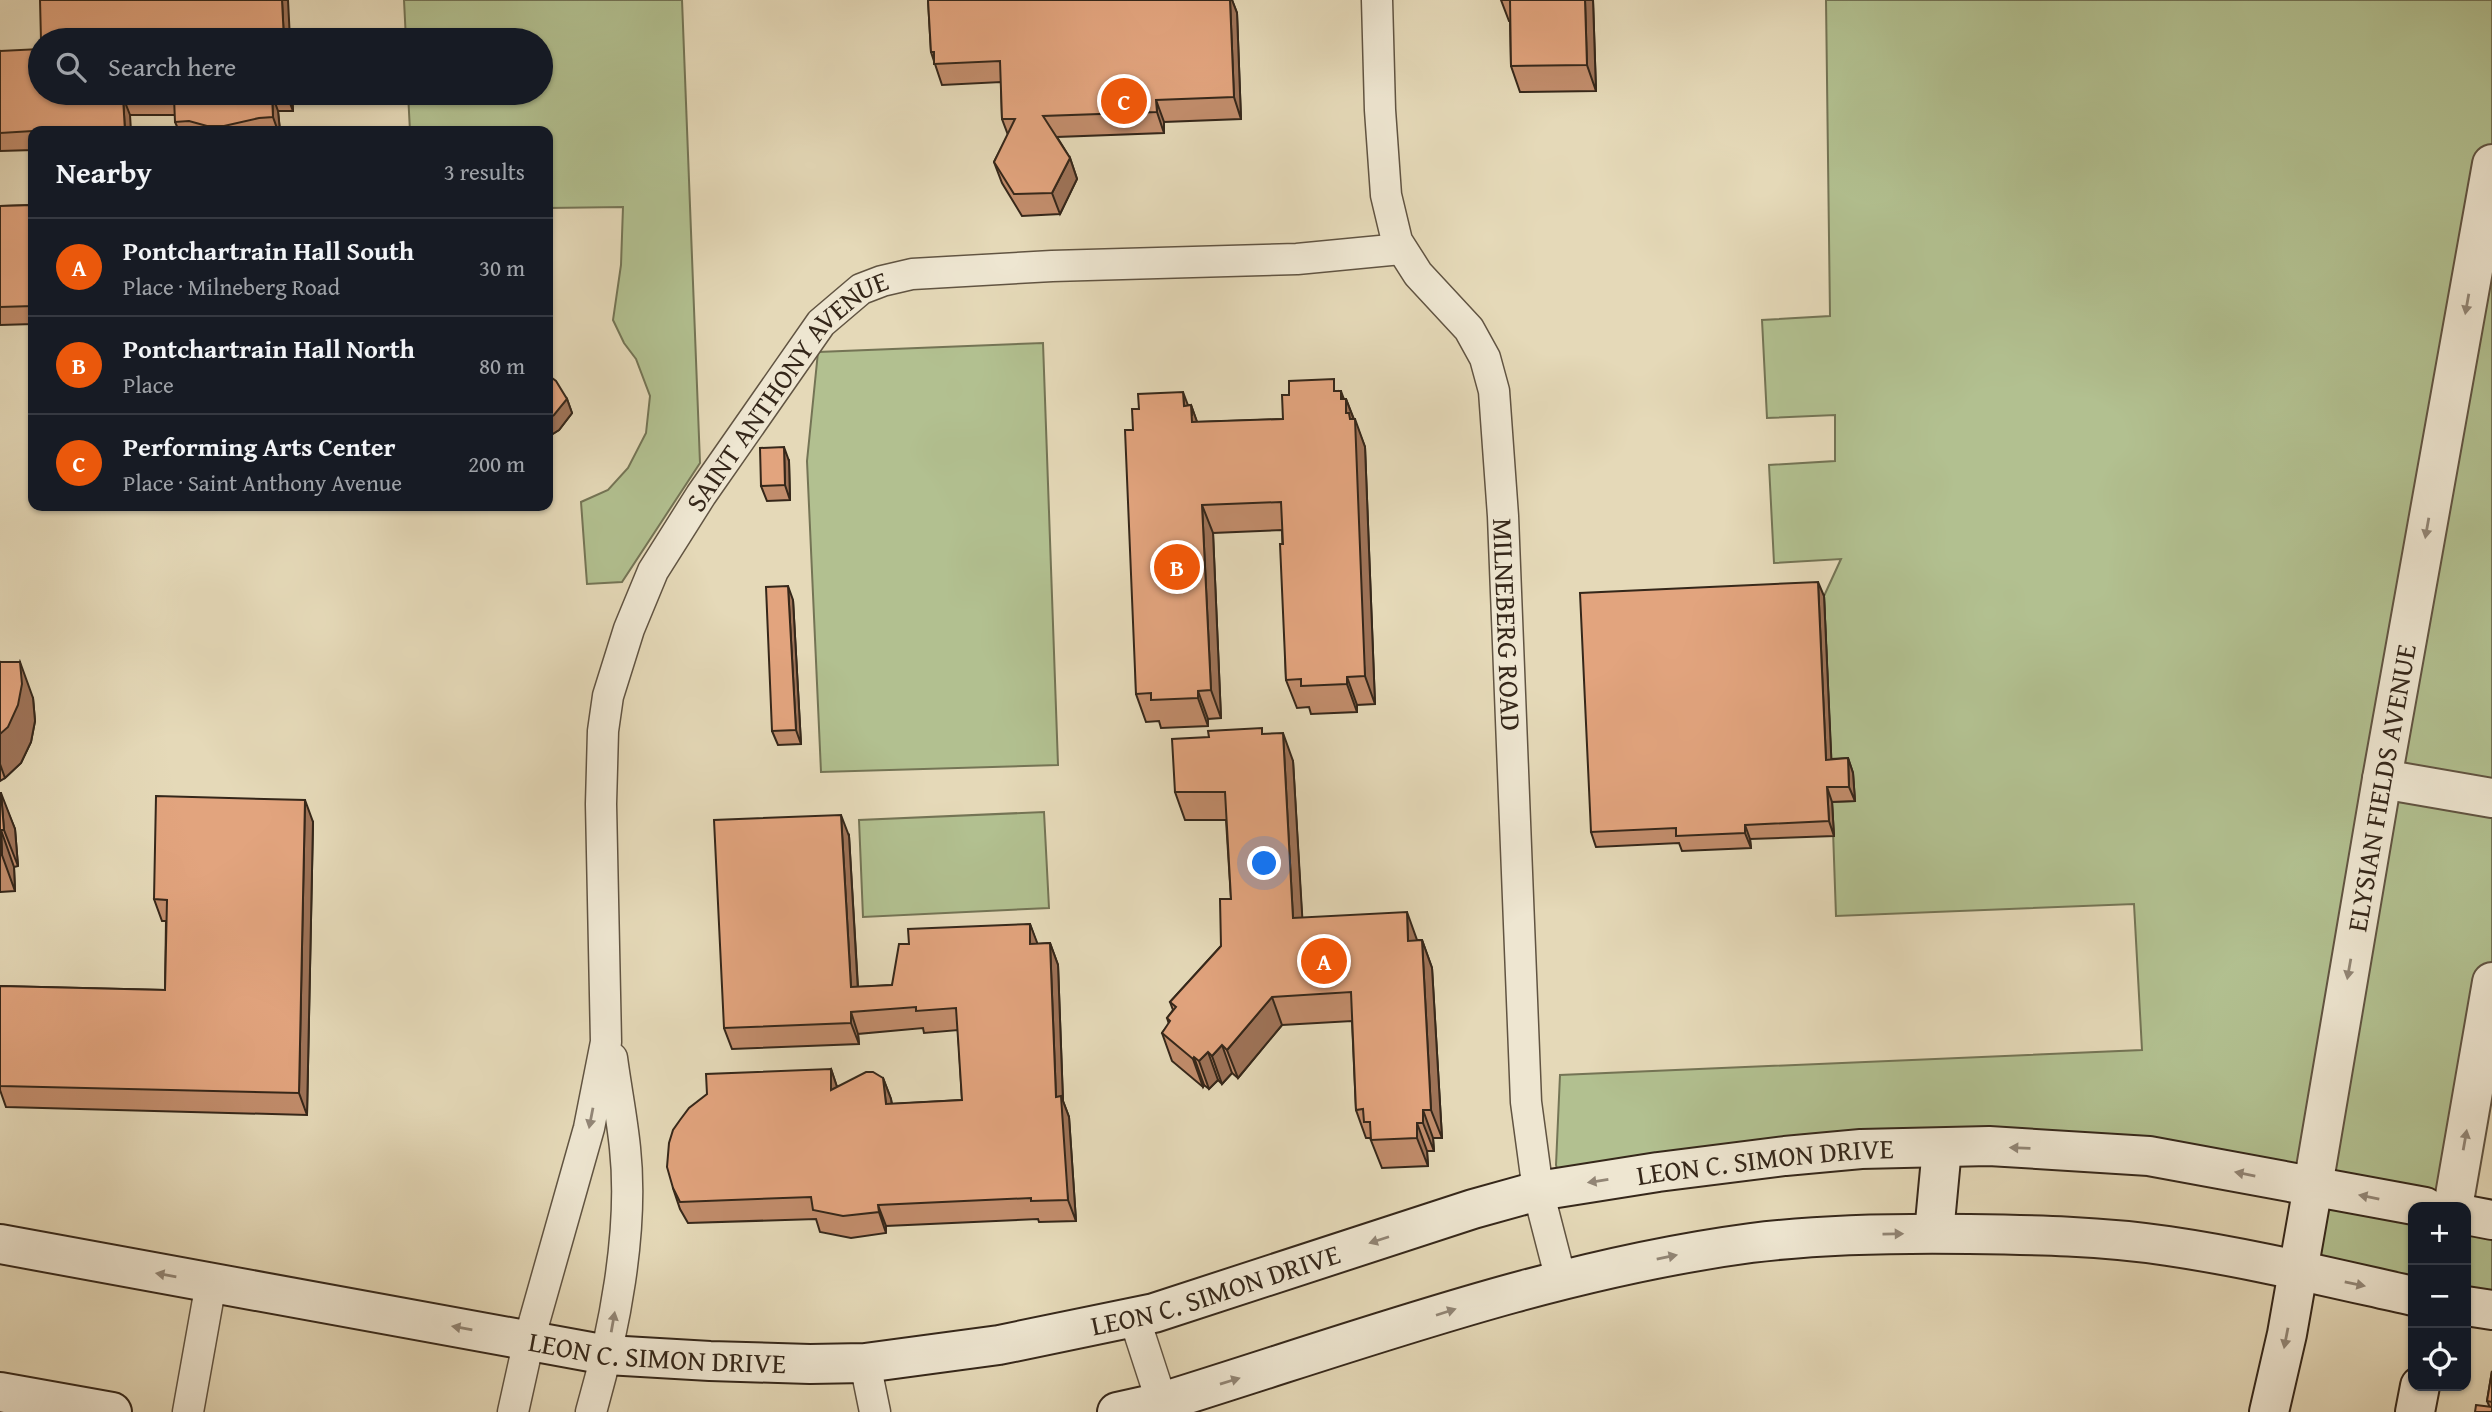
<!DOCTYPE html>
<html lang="en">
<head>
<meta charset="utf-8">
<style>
  :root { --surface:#171b24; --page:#242831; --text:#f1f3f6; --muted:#9ea1a6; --line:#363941; --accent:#ea580c }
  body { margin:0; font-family:"Gentium Book Plus",serif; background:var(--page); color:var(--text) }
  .controls { position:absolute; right:21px; bottom:21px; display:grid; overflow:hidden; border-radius:14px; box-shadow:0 2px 5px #0004 }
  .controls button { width:63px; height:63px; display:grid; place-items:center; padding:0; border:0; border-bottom:2px solid var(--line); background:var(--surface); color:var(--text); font:35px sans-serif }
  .you { position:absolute; left:1265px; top:864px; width:24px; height:24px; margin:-18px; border:5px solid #fff; border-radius:50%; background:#1a73e8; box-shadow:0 0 0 10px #1a73e833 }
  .badge { display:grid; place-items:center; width:46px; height:46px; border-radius:50%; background:var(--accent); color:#fff; font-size:23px; font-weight:700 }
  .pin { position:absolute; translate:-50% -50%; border:4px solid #fff; box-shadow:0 2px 7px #0006 }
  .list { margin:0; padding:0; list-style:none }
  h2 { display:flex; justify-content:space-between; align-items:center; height:91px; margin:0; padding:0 28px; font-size:30px }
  h2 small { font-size:23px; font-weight:400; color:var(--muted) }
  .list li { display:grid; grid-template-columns:46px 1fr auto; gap:21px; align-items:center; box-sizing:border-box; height:98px; padding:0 28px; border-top:2px solid var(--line) }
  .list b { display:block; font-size:26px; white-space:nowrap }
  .list p { margin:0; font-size:23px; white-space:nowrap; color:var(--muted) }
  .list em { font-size:23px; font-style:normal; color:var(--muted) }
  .icon { flex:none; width:38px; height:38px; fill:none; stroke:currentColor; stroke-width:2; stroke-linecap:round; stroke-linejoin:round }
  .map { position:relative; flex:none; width:2492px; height:1412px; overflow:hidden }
  .search { position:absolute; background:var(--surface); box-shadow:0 2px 5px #0004; left:28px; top:28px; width:525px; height:77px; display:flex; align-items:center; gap:18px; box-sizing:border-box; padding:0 24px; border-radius:38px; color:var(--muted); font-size:26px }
  .panel { position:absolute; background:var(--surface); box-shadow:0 2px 5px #0004; left:28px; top:126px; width:525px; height:385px; border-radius:14px }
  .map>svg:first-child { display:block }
  .green { fill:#b2c090; stroke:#747455; stroke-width:2 }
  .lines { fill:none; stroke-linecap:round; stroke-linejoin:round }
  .minor-casing { stroke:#615442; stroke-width:33 }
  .tertiary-casing { stroke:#615442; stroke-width:42 }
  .secondary-casing { stroke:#35271a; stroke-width:42 }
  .minor { stroke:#eee6d1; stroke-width:30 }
  .tertiary { stroke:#eee6d1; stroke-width:38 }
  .secondary { stroke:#eee6d1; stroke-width:38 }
  .wall { fill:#c28d6c; stroke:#35271a; stroke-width:2 }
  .shaded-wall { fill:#9e7358; stroke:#35271a; stroke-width:2 }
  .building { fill:#e2a47e; stroke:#35271a; stroke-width:2 }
  .oneway { fill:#928676 }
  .labels { text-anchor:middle; stroke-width:7; stroke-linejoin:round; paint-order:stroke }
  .street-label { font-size:28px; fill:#35271a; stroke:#eee6d1 }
</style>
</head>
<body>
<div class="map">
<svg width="2492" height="1412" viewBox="0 0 2492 1412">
  <rect width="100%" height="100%" fill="#e5d9b8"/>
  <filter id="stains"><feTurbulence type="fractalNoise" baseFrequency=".00286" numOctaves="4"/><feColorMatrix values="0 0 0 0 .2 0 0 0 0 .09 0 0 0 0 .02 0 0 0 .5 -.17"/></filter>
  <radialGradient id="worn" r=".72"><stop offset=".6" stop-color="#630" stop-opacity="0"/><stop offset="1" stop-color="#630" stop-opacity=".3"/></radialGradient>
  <!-- green -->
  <g class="green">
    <polygon points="404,0 682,0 700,463 622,582 587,584 581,502 608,490 628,468 646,433 650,396 636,359 624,343 613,320 621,265 623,207 548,208 548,131 410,131 408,93 541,93 541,40 406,40"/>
    <polygon points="1826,0 2492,0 2492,982 2453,1207 2413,1207 2413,1296 2297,1271 2312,1187 2066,1149 1562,1187 1556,1165 1560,1075 2142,1050 2134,904 1836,916 1832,802 1854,801 1832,774 1824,596 1841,559 1774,563 1769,465 1835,461 1835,415 1767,418 1762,320 1830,316"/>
    <polygon points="1043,343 1058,765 821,772 807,461 818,352"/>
    <polygon points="1044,812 1049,908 863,917 859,820"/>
    <polygon points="2466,1215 2492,1220 2492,1310 2466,1306"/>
  </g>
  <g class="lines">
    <!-- minor casing -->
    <g class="minor-casing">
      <g id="minor">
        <path id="s1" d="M1377 0 1380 110 1386 195 1397 241 1418 274 1469 329 1485 358 1494 391 1503 516 1526 1102 1538 1191 1561 1280"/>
        <polyline points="1134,1317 1165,1412"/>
        <polyline points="865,1363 875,1412"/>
        <polyline points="188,1412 211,1283"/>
        <path id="s2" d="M513 1412 529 1340 589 1128 606 1042 601 804 603 731 608 696 629 629 653 571 701 495 821 323 861 289 882 281 912 274 1052 266 1297 259 1401 249"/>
        <path d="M591 1412C614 1332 634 1231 625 1148 622 1118 616 1088 612 1058"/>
      </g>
    </g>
    <!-- tertiary casing -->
    <g class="tertiary-casing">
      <g id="tertiary">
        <polyline points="2382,779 2492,798"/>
        <path id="s3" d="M2313 1186 2382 779 2492 164"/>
        <polyline points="2453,1207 2492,982"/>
      </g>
    </g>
    <!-- secondary casing -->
    <g class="secondary-casing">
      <g id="secondary">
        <polyline points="2466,1215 2492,1220"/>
        <polyline points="1934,1233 1942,1148"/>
        <path id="s4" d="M0 1244 607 1355 710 1361 810 1364 865 1363 999 1345 1154 1313 1473 1209 1538 1191 1658 1172 1785 1156 1861 1149 1989 1146 2149 1156 2425 1207"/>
        <polyline points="2466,1306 2492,1310"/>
        <polyline points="0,1392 112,1412"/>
        <path d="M1117 1412 1162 1402C1356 1342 1548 1270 1751 1243 1823 1234 1896 1233 1969 1234 2036 1235 2101 1236 2168 1246 2250 1258 2332 1278 2413 1296"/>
        <polyline points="2269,1412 2287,1334 2313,1186"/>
        <polyline points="2415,1412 2420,1386"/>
      </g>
    </g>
    <!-- minor -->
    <use href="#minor" class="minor"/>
    <!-- tertiary -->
    <use href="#tertiary" class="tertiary"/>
    <!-- secondary -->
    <use href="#secondary" class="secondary"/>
  </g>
  <!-- wall -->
  <g class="wall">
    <polygon points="928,0 1232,0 1237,13 1241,119 1164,122 1164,133 1057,137 1070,158 1077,179 1060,214 1022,216 1002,183 994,162 1008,135 1002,119 1001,82 942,85 931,52"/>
    <polygon points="1501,0 1593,0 1596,91 1520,92 1511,66 1510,21 1509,21"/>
    <polygon points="0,51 40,93 292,93 293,111 278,111 280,131 179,131 175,122 175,115 130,115 33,131 33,150 0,151"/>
    <polygon points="33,205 33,324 0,325 0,206"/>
    <polygon points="548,375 567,399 572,413 559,430 551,435 548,434"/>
    <polygon points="1338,391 1344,399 1346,399 1365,447 1375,704 1357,705 1357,712 1311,714 1309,707 1297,708 1286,680 1282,530 1213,533 1221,718 1208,719 1208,726 1161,728 1159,721 1146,722 1136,694 1133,430 1188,405 1191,405 1197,422 1283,419"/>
    <polygon points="789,461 790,500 767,501 761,486"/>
    <polygon points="1824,596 1831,759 1848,758 1853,773 1855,801 1832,802 1834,836 1750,839 1751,848 1682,851 1679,843 1596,847 1591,832"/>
    <polygon points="793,600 801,744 778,745 772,731"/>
    <polygon points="0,662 33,698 35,721 31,742 21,763 5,778 0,781"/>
    <polygon points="1264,734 1293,761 1302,918 1417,940 1422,940 1432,968 1442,1138 1433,1138 1434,1151 1427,1151 1428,1166 1382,1168 1370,1138 1366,1138 1356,1110 1352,1021 1282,1025 1238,1078 1232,1073 1222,1084 1218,1080 1209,1089 1204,1085 1203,1087 1172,1061 1162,1033 1169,1024 1167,1018 1173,1010 1170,1002 1221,946 1231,899 1226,820 1185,820 1175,792"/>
    <polygon points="0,793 15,829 18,866 14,867 15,891 0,892"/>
    <polygon points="313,822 307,1115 6,1107 0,1090 0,986 165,990 166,921 162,921 154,899"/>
    <polygon points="849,836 858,987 892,985 909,944 1030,924 1037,944 1050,943 1058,965 1063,1101 1069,1117 1076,1221 1039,1222 1038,1219 886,1226 886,1233 851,1238 820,1232 816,1219 688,1223 680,1209 673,1188 831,1069 837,1087 883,1078 891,1099 892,1104 962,1100 958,1030 924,1033 923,1028 858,1034 859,1044 732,1049 724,1028"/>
    <polygon points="2492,1371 2492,1412 2487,1401"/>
  </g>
  <!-- shaded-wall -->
  <g class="shaded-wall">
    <polygon points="282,0 288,0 290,40 284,40"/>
    <polygon points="1230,0 1232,0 1237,13 1241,119 1234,97"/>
    <polygon points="1585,0 1593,0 1596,91 1587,65"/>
    <polygon points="286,93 292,93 293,111"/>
    <polygon points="272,94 278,111 280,131 278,131 273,117"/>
    <polygon points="123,97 130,115 131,131 125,131"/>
    <polygon points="1156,100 1164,122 1164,133 1157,112"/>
    <polygon points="1070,158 1077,179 1060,214 1052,193"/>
    <polygon points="1341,391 1346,405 1346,399 1355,423 1355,419 1365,447 1375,704 1365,676"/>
    <polygon points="1183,392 1192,416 1191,405 1201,433 1194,427 1184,406"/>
    <polygon points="567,399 572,413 559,430 551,435 548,425 548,419"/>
    <polygon points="784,447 789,461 790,500 785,485"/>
    <polygon points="1202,505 1213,533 1221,718 1211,690"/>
    <polygon points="1818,582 1824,596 1832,774 1826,760"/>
    <polygon points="788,586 793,600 801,744 796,730"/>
    <polygon points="20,662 33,698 35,721 31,742 21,763 5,778 0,764 0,734"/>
    <polygon points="1347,677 1357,705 1357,712 1347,684"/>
    <polygon points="1198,691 1208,719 1208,726 1198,698"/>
    <polygon points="1283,733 1293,761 1304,946 1293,918"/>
    <polygon points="1848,758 1853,773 1855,801 1849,787"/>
    <polygon points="1827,787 1832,802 1834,836 1829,821"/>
    <polygon points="1,793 15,829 18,866 4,830"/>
    <polygon points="305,800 313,822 307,1115 299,1093"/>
    <polygon points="841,815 849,836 859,1009 851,987"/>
    <polygon points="1745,825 1750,839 1751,848 1745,833"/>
    <polygon points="1,830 14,867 15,891 2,855"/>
    <polygon points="1407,912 1417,940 1418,969 1408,941"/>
    <polygon points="1030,924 1038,945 1030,944"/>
    <polygon points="1422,940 1432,968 1442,1138 1431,1110"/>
    <polygon points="1050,943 1058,965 1063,1101 1069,1117 1076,1221 1068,1200 1056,1097"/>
    <polygon points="1272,997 1282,1025 1238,1078 1227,1050"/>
    <polygon points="851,1012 858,1034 859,1044 851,1023"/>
    <polygon points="1222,1045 1232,1073 1222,1084 1212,1056"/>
    <polygon points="1208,1052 1218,1080 1209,1089 1199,1061"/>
    <polygon points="1194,1057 1204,1085 1203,1087 1193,1059"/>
    <polygon points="831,1069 838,1090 831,1090"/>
    <polygon points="883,1078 891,1099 894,1125 886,1104"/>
    <polygon points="1423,1110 1433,1138 1434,1151 1423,1123"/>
    <polygon points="1417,1123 1427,1151 1428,1166 1417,1138"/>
    <polygon points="878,1205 886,1226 886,1233 879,1212"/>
  </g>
  <!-- building -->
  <g class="building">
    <polygon points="40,0 282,0 284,40 41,40"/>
    <polygon points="928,0 1230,0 1234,97 1156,100 1157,112 1043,116 1070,158 1052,193 1014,194 994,162 1015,119 1002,119 1000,61 934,64 934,52 931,52"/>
    <polygon points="1510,0 1585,0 1587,65 1511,66"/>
    <polygon points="40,49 40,93 286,93 272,94 273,117 259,118 224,126 207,126 189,121 175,122 174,97 123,97 125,131 33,131 0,133 0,51"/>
    <polygon points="33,205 33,306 0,307 0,206"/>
    <polygon points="548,375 556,381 567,399 554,415 548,419"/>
    <polygon points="1334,379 1334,391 1341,391 1341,399 1346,399 1346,413 1349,413 1350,419 1355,419 1365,676 1347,677 1347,684 1301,686 1301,679 1286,680 1280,544 1283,544 1281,502 1202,505 1211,690 1198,691 1198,698 1151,700 1151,693 1136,694 1125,430 1133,430 1132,409 1139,409 1138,394 1183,392 1184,406 1191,405 1192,422 1283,419 1282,395 1289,395 1289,381"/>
    <polygon points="784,447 785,485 761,486 760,448"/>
    <polygon points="1818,582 1826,760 1848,758 1849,787 1827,787 1829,821 1745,825 1745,833 1676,836 1676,828 1591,832 1580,593"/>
    <polygon points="788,586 796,730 772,731 766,587"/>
    <polygon points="0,662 20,662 22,684 18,705 8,727 0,734"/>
    <polygon points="1262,728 1262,734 1283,733 1293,918 1407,912 1408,941 1422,940 1431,1110 1423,1110 1423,1123 1417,1123 1417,1138 1371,1140 1370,1122 1364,1122 1363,1109 1356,1110 1351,992 1272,997 1227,1050 1222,1045 1212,1056 1208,1052 1199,1061 1194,1057 1193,1059 1162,1033 1170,1021 1167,1018 1176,1007 1170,1002 1221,946 1220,899 1231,899 1225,792 1175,792 1172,739 1209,737 1208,731"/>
    <polygon points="0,793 1,793 4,830 1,830 2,855 0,855"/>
    <polygon points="156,796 305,800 299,1093 0,1086 0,986 165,990 167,900 154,899"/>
    <polygon points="841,815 851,987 892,985 899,944 909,944 908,929 1030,924 1030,944 1050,943 1056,1097 1061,1096 1068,1200 1031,1201 1031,1198 878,1205 879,1212 843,1216 813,1210 811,1197 680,1202 673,1188 667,1167 669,1143 673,1130 680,1120 689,1108 707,1094 706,1074 831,1069 831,1090 866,1072 873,1072 883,1078 886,1104 962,1100 956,1008 916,1011 916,1007 851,1012 851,1023 724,1028 714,820"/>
    <polygon points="2492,1371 2492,1402 2487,1401"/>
    <polygon points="2476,1405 2492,1407 2492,1412 2475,1412"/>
  </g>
  <!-- one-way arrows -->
  <defs><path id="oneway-solid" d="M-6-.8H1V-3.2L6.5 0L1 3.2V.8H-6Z" transform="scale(1.75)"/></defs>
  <g class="oneway">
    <use href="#oneway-solid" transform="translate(2467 304) rotate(100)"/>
    <use href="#oneway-solid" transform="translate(2427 528) rotate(100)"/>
    <use href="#oneway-solid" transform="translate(2349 969) rotate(100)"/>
    <use href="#oneway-solid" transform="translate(591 1118) rotate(101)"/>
    <use href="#oneway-solid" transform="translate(2465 1140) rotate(-80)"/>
    <use href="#oneway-solid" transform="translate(2020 1148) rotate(-178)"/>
    <use href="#oneway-solid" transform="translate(2245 1174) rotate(-169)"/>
    <use href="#oneway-solid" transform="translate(1598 1181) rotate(171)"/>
    <use href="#oneway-solid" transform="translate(2369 1197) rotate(-169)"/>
    <use href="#oneway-solid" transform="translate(1893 1234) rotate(-1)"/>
    <use href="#oneway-solid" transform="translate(1379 1240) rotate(162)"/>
    <use href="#oneway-solid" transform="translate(1667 1257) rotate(-11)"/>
    <use href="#oneway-solid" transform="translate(166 1275) rotate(-170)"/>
    <use href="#oneway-solid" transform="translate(2355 1284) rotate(12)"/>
    <use href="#oneway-solid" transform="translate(1446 1312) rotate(-18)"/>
    <use href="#oneway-solid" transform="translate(613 1322) rotate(-80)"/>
    <use href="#oneway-solid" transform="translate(462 1328) rotate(-170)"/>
    <use href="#oneway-solid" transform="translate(2286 1338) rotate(101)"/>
    <use href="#oneway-solid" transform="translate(1230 1381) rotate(-17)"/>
  </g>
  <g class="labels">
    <!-- street labels -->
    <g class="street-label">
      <text dy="10" stroke="none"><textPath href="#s2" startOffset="1088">SAINT ANTHONY AVENUE</textPath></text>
      <text dy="10" stroke="none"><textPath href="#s1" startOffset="658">MILNEBERG ROAD</textPath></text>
      <text dy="10" stroke="none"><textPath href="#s3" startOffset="404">ELYSIAN FIELDS AVENUE</textPath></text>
      <text dy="10" stroke="none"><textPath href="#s4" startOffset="1801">LEON C. SIMON DRIVE</textPath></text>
      <text dy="10" stroke="none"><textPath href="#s4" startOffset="1234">LEON C. SIMON DRIVE</textPath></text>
      <text dy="10" stroke="none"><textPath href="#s4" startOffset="667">LEON C. SIMON DRIVE</textPath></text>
    </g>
  </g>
  <rect width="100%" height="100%" filter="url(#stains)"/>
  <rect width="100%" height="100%" fill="url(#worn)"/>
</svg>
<div class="controls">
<button>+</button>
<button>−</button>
<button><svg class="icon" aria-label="locate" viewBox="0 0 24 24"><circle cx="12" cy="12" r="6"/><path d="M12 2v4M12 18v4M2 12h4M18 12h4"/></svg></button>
</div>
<div class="you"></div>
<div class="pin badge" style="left:1324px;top:961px">A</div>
<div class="pin badge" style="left:1177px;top:567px">B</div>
<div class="pin badge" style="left:1124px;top:101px">C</div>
<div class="search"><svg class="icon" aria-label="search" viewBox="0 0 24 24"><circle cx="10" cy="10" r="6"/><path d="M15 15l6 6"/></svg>Search here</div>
<section class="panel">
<h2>Nearby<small>3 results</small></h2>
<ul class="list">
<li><span class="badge">A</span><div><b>Pontchartrain Hall South</b><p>Place · Milneberg Road</p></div><em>30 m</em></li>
<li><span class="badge">B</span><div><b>Pontchartrain Hall North</b><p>Place</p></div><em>80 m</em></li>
<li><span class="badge">C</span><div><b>Performing Arts Center</b><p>Place · Saint Anthony Avenue</p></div><em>200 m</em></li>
</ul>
</section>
</div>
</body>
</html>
